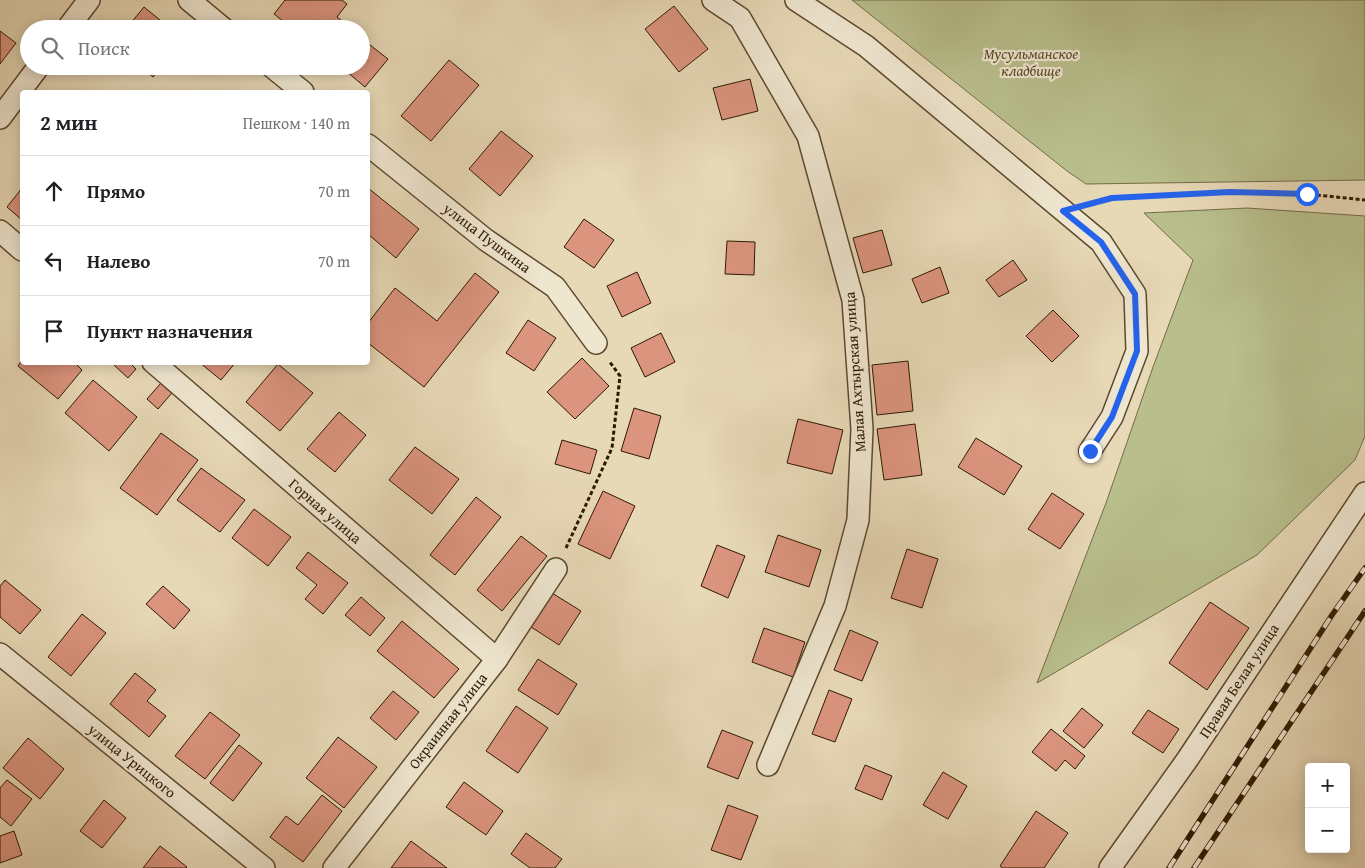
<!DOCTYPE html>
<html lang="ru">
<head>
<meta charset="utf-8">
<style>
  :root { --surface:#fff; --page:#f2f2f2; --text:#202124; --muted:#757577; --line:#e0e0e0 }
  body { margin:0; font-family:"Gentium Book Plus",serif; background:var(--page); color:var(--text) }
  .controls { position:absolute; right:15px; bottom:15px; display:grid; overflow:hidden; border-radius:5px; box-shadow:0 2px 12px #0003 }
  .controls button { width:45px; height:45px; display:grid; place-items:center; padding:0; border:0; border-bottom:1px solid var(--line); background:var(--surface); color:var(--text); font:25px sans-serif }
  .stop { position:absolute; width:15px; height:15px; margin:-11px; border:4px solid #2563eb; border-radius:50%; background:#fff }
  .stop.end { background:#2563eb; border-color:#fff; box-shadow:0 1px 5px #0008 }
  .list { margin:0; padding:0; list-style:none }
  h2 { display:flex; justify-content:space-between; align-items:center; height:65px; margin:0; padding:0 20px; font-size:21px }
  h2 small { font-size:16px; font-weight:400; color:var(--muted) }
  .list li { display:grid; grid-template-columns:32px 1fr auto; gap:15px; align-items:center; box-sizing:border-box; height:70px; padding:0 20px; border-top:1px solid var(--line) }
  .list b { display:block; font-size:19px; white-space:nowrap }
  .list em { font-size:16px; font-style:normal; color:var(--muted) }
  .icon { flex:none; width:28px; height:28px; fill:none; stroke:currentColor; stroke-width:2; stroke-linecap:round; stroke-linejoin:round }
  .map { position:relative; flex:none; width:1365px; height:868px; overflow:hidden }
  .search { position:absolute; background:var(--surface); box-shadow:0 2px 12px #0003; left:20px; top:20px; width:350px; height:55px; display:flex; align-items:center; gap:12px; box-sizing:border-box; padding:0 18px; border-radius:28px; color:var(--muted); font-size:19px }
  .panel { position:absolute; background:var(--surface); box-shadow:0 2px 12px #0003; left:20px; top:90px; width:350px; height:275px; border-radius:5px }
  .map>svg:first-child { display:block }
  .green { fill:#b8be8c; stroke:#746c46 }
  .building { fill:#db947e; stroke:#2f1900 }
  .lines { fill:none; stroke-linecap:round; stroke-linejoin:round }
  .minor-casing { stroke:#5d492e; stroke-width:24 }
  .path { stroke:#2f1900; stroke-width:3; stroke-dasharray:4 2.5; stroke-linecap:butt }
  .minor { stroke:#efe6d0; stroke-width:21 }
  .rail-casing { stroke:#2f1900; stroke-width:5.5 }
  .rail { stroke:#efe6d0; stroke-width:4; stroke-dasharray:11; stroke-linecap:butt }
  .route { stroke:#2563eb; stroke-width:6 }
  .labels { text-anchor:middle; stroke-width:4.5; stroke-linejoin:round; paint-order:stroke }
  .park-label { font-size:15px; font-style:italic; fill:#584b2a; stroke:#efe6d0 }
  .street-label { font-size:15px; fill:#2f1900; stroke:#efe6d0 }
</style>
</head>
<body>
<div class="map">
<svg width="1365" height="868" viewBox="0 0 1365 868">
  <rect width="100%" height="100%" fill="#e7d8b6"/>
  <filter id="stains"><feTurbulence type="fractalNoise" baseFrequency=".004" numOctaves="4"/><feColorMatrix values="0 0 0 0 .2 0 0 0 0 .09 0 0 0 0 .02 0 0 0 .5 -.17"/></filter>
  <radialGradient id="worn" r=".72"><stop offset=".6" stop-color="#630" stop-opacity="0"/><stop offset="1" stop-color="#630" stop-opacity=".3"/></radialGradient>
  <!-- green -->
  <g class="green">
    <polygon points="852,0 1365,0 1365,180 1086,184 1067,171"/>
    <polygon points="1247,208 1365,216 1365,436 1355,460 1257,555 1037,683 1106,503 1153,367 1193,260 1144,213"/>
  </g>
  <!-- building -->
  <g class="building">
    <polygon points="285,0 342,0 347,4 337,17 352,29 293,29 274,14"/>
    <polygon points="674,6 708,49 679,72 645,29"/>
    <polygon points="144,7 171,29 126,29"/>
    <polygon points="0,31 16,43 0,64"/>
    <polygon points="361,38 388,59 365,87 340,66 361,66"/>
    <polygon points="449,60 479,85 431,141 401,116"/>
    <polygon points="140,66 162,66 153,77"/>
    <polygon points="750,79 758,111 722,120 713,88"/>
    <polygon points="501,131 533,156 500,196 469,169"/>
    <polygon points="22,188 22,220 7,207"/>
    <polygon points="368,188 419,229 396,258 368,234"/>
    <polygon points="584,219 614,240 594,268 564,247"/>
    <polygon points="882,230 892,265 863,273 853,238"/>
    <polygon points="727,241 755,242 754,275 725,274"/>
    <polygon points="1013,260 1027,280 999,297 986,280"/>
    <polygon points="940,267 949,293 922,303 912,279"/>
    <polygon points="637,272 651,303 622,317 607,286"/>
    <polygon points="475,273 499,292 424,387 368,343 368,323 395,288 437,321"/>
    <polygon points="1053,310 1079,336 1052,362 1026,336"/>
    <polygon points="528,320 556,338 534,371 506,353"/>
    <polygon points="661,333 675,362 645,377 631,348"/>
    <polygon points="582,358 609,386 575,419 547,392"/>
    <polygon points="22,360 22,362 74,362 82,370 58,399 18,366"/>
    <polygon points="908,361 913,411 877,415 872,365"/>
    <polygon points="116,362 129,362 136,369 128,378 114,365"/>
    <polygon points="199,362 236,362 221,380"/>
    <polygon points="278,364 313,393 280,431 246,402"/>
    <polygon points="93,380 137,417 109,451 65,413"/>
    <polygon points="161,383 172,393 158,409 147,399"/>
    <polygon points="634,408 661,416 649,459 621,451"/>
    <polygon points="339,412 366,435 335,472 307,449"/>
    <polygon points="798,419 843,430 832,474 787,463"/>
    <polygon points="915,424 922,475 884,480 877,429"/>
    <polygon points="161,433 198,460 157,515 120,488"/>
    <polygon points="976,438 1022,466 1004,495 958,467"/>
    <polygon points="562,440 597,450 590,474 555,464"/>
    <polygon points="415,447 459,479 432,514 389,480"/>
    <polygon points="201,468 245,500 220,532 177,500"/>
    <polygon points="603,491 635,506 610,559 578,544"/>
    <polygon points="1052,493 1084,514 1060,549 1028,529"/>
    <polygon points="476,497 501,517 455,575 430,555"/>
    <polygon points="254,509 291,537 268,566 232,538"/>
    <polygon points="778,535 821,550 809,587 765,572"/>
    <polygon points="521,536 547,556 502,611 477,590"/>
    <polygon points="717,545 745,556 728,598 701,586"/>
    <polygon points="907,549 938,559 922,608 891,598"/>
    <polygon points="308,552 348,583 323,614 305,599 317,585 296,568"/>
    <polygon points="5,580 41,610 20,634 0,617 0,586"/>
    <polygon points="163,586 190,610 174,629 146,604"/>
    <polygon points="552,593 581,611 559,645 531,627"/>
    <polygon points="361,597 385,618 370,636 345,615"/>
    <polygon points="1210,602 1249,628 1207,690 1169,663"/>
    <polygon points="82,614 106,633 71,676 48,657"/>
    <polygon points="402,621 459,669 434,698 377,651"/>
    <polygon points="764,628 805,642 793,677 752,662"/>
    <polygon points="850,630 878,642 862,681 834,670"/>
    <polygon points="538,659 577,684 558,715 518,690"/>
    <polygon points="135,673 156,690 147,701 166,716 149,737 110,704"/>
    <polygon points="829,690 852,699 835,742 812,734"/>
    <polygon points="393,691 419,712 396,740 370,718"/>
    <polygon points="516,706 548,728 518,773 486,751"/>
    <polygon points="1082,708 1103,725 1084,748 1063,731"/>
    <polygon points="1148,710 1179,729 1163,753 1132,733"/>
    <polygon points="210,712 240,735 205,779 175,756"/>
    <polygon points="1051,729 1085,756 1075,769 1065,760 1056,771 1032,752"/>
    <polygon points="722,730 753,742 738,779 707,767"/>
    <polygon points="338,737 377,767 344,808 306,778"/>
    <polygon points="28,738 64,769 40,799 3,768"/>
    <polygon points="239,745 262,763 233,801 210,783"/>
    <polygon points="865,765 892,776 882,800 855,789"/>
    <polygon points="943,772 967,786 948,819 923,805"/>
    <polygon points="7,780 32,799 11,826 0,817 0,788"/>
    <polygon points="464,782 503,811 486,835 446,807"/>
    <polygon points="322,795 342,811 303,862 270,837 286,816 298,825"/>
    <polygon points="104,800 126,818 102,848 80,831"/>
    <polygon points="728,805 758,816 741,860 711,850"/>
    <polygon points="1036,811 1068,833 1044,868 1003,868 1000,866"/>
    <polygon points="14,831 22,855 0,863 0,836"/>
    <polygon points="526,833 562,859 555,868 530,868 511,854"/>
    <polygon points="411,841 447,868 391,868"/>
    <polygon points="160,846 187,867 186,868 143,868"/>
  </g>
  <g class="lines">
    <!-- minor casing -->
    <g class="minor-casing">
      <g id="minor">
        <polyline points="189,0 224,29"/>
        <polyline points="713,0 740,18 808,136 853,300 862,429 858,520 835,606 768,765"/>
        <polyline points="796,0 866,46 1101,242 1135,294 1137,351 1112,417 1090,451"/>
        <polyline points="67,29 89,0"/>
        <polyline points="271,66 303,92"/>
        <polyline points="0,118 39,66"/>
        <polyline points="368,145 486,240 555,287 596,343"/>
        <polyline points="0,231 22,250"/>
        <polyline points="153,362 497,659"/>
        <polyline points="0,654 264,868"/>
        <polyline points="334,868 497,659 556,569"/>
        <polyline points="1110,868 1187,760 1365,493"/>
      </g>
    </g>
    <!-- path -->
    <g class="path">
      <polyline points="1090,203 1112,198 1230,193 1307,194 1365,200"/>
      <polyline points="566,548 612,448 620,376 609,361"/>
    </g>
    <!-- minor -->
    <use href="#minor" class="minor"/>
    <!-- rail casing -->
    <g class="rail-casing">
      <g id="rail">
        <polyline points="1169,868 1332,615 1365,568"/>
        <polyline points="1194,868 1365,611"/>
      </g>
    </g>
    <!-- rail -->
    <use href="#rail" class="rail"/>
  </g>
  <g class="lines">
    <!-- route -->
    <polyline class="route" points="1090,451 1112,417 1137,351 1135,294 1101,242 1063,211 1112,198 1230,192 1307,194"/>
  </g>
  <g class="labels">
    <!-- park labels -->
    <g class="park-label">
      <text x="1031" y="59">Мусульманское<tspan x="1031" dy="17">кладбище</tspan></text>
    </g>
    <!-- street labels -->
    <g class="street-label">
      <text transform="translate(487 238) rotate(37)" y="5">улица Пушкина</text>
      <text transform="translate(855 372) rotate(-94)" y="5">Малая Ахтырская улица</text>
      <text transform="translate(325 511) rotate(41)" y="5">Горная улица</text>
      <text transform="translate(1239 681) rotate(-57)" y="5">Правая Белая улица</text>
      <text transform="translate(448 721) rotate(-52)" y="5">Окраинная улица</text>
      <text transform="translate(132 761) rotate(39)" y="5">улица Урицкого</text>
    </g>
  </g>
  <rect width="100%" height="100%" filter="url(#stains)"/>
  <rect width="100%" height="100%" fill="url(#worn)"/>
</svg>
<div class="controls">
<button>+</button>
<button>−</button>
</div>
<div class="stop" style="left:1307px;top:194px"></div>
<div class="stop end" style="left:1090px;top:451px"></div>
<div class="search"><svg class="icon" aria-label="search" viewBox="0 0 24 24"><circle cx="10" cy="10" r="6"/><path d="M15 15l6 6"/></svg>Поиск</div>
<section class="panel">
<h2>2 мин<small>Пешком · 140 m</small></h2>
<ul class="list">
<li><svg class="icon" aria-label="ahead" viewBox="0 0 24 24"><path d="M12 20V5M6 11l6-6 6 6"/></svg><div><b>Прямо</b></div><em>70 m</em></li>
<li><svg class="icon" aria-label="left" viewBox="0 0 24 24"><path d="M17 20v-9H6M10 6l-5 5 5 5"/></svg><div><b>Налево</b></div><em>70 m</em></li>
<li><svg class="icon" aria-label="arrive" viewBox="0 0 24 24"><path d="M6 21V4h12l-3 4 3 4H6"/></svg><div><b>Пункт назначения</b></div></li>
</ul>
</section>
</div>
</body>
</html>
